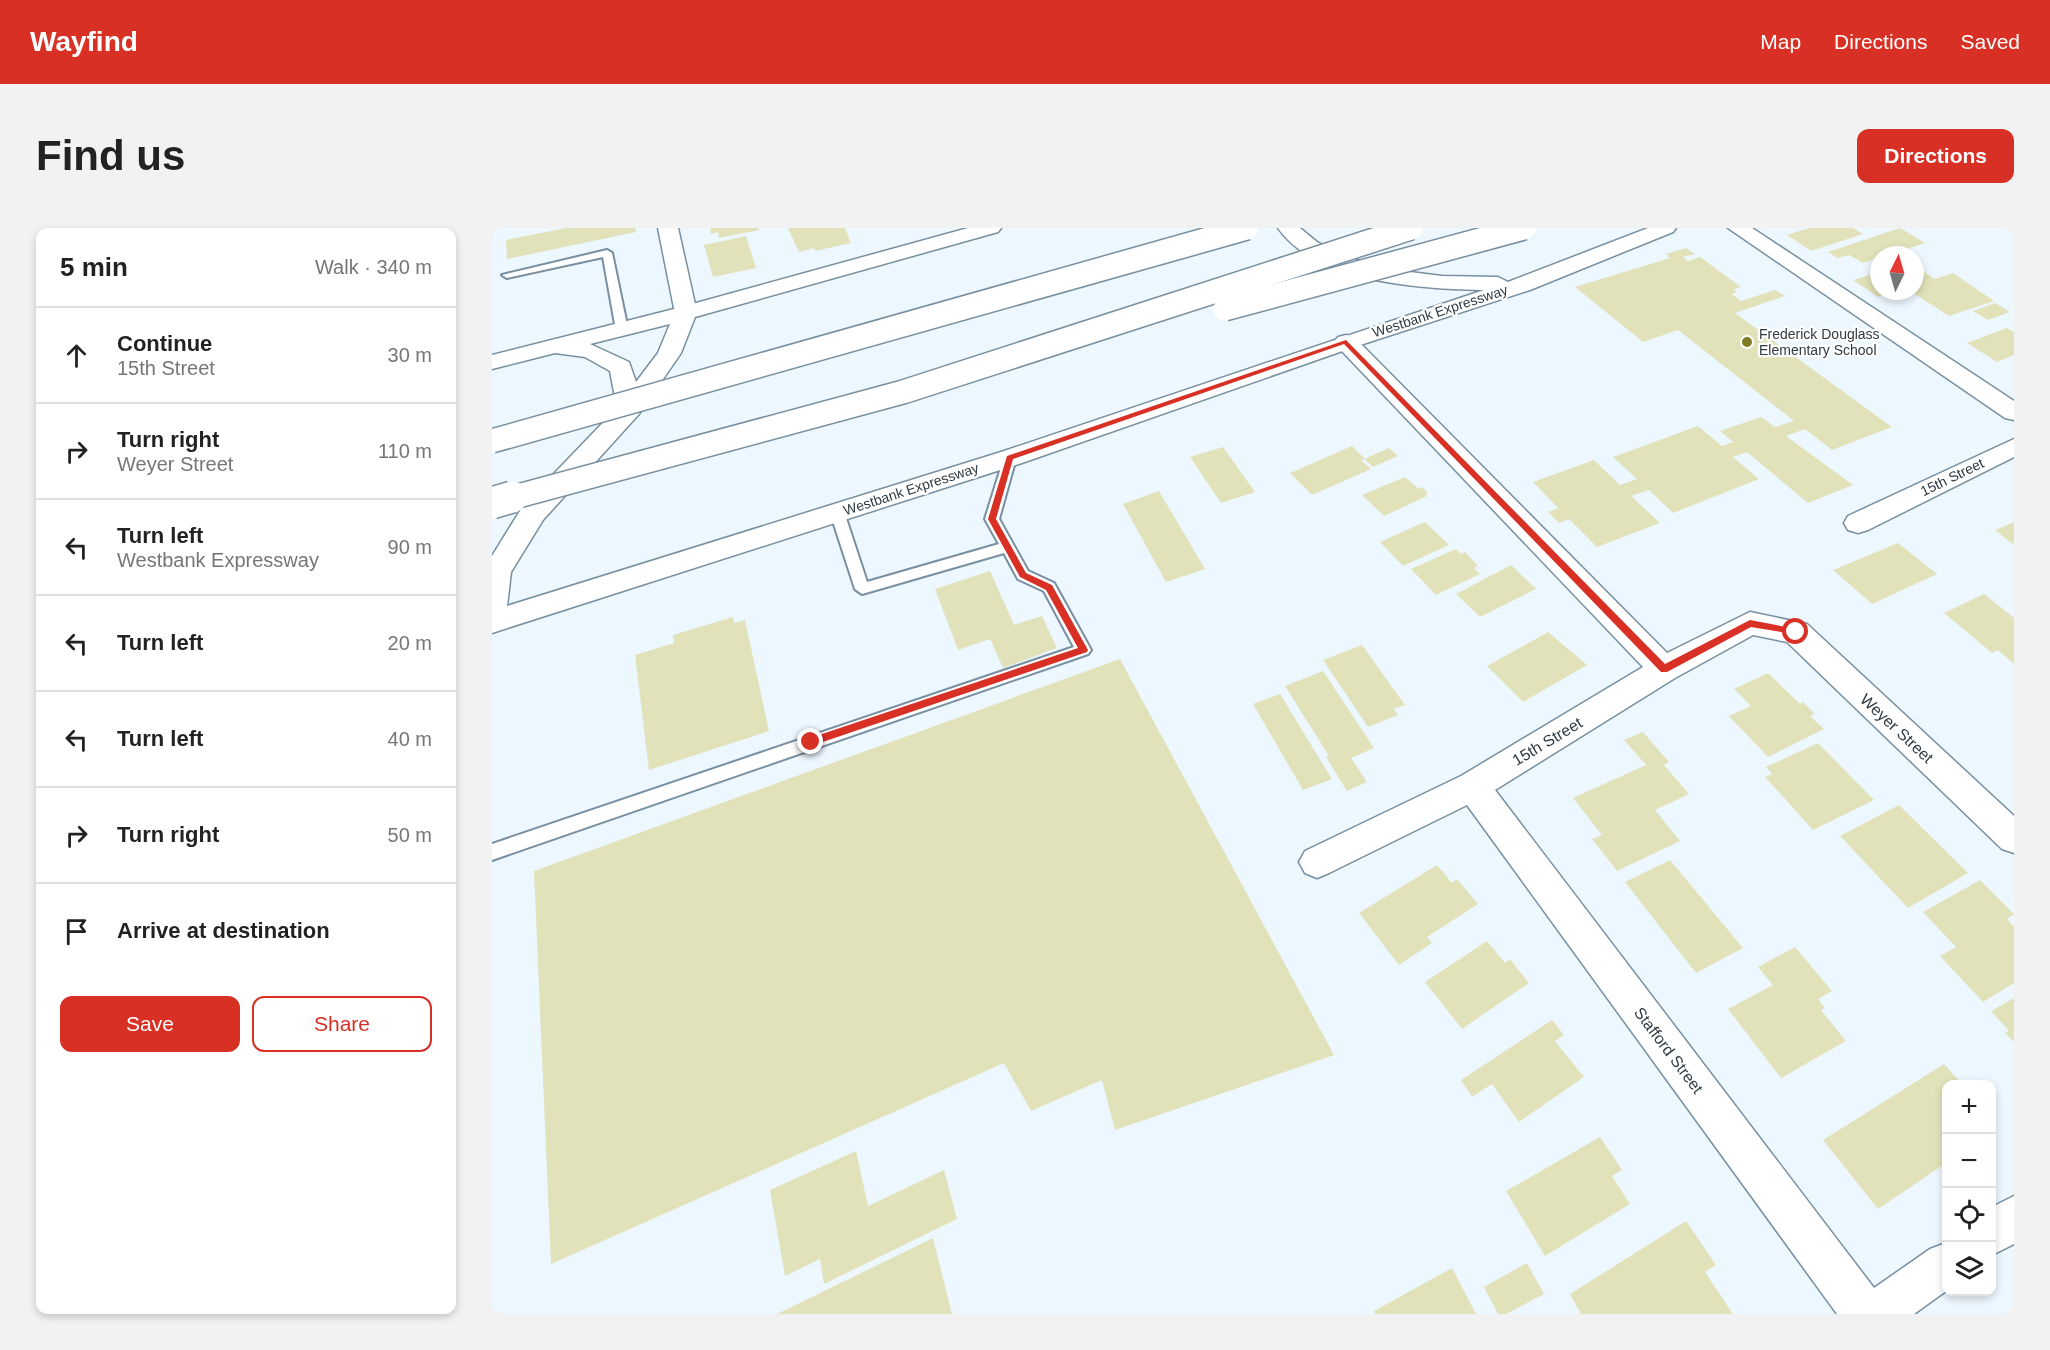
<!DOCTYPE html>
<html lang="en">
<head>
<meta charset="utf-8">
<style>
  :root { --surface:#fff; --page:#f2f2f2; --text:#222; --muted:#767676; --line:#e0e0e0; --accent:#d93025 }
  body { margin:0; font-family:Helvetica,sans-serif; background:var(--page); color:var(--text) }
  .controls { position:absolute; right:18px; bottom:18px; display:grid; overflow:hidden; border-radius:12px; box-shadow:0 3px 9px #0003 }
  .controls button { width:54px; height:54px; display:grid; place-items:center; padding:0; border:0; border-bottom:2px solid var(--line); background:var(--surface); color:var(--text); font:30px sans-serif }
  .compass { position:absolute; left:1378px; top:18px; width:54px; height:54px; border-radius:50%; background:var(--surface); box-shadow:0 3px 9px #0003; rotate:5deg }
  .stop { position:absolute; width:18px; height:18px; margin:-14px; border:4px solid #d93025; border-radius:50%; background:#fff }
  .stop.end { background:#d93025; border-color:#fff; box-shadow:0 2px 6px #0008 }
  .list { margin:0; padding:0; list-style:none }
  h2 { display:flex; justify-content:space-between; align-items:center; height:78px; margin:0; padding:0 24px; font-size:26px }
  h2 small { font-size:20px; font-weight:400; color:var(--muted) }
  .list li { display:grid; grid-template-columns:39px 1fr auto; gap:18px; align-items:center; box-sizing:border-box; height:96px; padding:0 24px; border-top:2px solid var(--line) }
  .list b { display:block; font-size:22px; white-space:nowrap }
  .list p { margin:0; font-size:20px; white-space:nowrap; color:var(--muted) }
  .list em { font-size:20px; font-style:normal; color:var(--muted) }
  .actions { display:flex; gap:12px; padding:18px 24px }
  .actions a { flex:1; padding:14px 0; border:2px solid var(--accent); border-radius:12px; text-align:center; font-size:21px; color:var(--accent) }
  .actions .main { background:var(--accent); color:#fff }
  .icon { flex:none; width:33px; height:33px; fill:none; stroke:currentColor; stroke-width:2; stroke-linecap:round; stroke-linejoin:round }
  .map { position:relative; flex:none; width:1522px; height:1086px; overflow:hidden; border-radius:12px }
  header { display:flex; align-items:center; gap:36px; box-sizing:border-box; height:84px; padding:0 30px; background:var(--accent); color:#fff }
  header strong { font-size:28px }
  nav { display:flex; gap:33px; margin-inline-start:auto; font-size:21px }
  .intro { display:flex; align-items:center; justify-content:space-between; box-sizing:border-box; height:144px; padding:0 36px }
  h1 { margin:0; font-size:42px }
  .button { padding:15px 27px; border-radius:12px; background:var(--accent); color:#fff; font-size:21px; font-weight:700 }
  main { display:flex; gap:36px; padding:0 36px }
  aside { flex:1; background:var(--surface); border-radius:12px; box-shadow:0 3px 9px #0003 }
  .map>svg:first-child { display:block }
  .building { fill:#e2e2ba }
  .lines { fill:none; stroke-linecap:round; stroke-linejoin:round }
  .service-casing { stroke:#778fa0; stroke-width:4 }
  .minor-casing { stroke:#778fa0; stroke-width:3 }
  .secondary-casing { stroke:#778fa0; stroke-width:3 }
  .service { fill:#fff; fill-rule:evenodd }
  .minor { fill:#fff; fill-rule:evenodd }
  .secondary { fill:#fff; fill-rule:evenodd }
  .motorway-bridge-far1-casing { stroke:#778fa0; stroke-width:26; stroke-linecap:butt }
  .motorway-bridge-casing { stroke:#778fa0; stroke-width:34; stroke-linecap:butt }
  .motorway-bridge-far1 { stroke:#fff; stroke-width:23 }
  .motorway-bridge { stroke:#fff; stroke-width:31 }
  .route { fill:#d93025 }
  .poi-dot { fill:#7f7c23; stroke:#fff; stroke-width:2 }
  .labels { text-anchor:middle; stroke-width:4.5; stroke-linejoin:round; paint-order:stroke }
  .far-street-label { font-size:14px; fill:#2f3941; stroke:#fff }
  .far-poi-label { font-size:14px; fill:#2f3941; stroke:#fff; text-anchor:start }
  .street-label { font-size:16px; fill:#2f3941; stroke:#fff }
</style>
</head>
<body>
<header>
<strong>Wayfind</strong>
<nav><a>Map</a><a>Directions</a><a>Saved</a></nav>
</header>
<div class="intro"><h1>Find us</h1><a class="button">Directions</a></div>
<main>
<aside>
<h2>5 min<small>Walk · 340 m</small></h2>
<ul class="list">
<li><svg class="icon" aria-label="ahead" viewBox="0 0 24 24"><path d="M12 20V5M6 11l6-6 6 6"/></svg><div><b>Continue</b><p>15th Street</p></div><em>30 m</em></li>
<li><svg class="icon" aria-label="right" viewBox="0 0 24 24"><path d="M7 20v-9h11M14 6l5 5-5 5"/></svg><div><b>Turn right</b><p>Weyer Street</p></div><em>110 m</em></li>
<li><svg class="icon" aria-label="left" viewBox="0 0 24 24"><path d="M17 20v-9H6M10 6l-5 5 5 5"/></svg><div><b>Turn left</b><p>Westbank Expressway</p></div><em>90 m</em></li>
<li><svg class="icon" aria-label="left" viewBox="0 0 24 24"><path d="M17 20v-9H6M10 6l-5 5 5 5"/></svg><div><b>Turn left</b></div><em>20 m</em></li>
<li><svg class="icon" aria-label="left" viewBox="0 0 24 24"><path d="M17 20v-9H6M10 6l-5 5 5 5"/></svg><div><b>Turn left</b></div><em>40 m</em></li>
<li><svg class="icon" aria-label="right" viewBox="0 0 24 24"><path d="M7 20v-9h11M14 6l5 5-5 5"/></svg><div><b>Turn right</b></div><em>50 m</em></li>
<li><svg class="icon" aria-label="arrive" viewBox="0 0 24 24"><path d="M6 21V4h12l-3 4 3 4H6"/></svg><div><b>Arrive at destination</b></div></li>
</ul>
<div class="actions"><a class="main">Save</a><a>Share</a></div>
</aside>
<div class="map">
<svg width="1522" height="1086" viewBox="0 0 1522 1086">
  <rect width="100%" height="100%" fill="#edf7ff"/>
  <!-- building -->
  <g class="building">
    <polygon points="74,0 143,0 144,4 15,31 14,12"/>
    <polygon points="218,0 266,0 267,2 227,10 226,4 219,6"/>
    <polygon points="296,0 353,0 359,15 323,23 322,20 307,24"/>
    <polygon points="1317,0 1361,0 1371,6 1319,23 1295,7"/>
    <polygon points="1408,0 1433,15 1396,27 1387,27 1387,30 1371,35 1357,27 1345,30 1336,24"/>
    <polygon points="254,8 264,40 221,49 212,17"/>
    <polygon points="1194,20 1203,26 1191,29 1196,33 1208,29 1249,59 1242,61 1245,64 1240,66 1249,73 1283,62 1293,68 1243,85 1400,199 1340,222 1313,201 1294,208 1361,257 1316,275 1255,224 1241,229 1267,251 1181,285 1157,262 1139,268 1168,295 1105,319 1077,291 1067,295 1056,284 1066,280 1041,254 1102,232 1128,257 1145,251 1121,229 1206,198 1230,218 1241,214 1228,203 1269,189 1283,199 1302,193 1186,102 1151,114 1083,59 1178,30 1174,26"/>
    <polygon points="1423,38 1443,51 1461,45 1502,73 1457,88 1418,63 1423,63"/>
    <polygon points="1387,44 1387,63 1402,63 1386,69 1361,52"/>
    <polygon points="1503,75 1518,84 1496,92 1481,83"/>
    <polygon points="1515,100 1522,104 1522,127 1505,134 1475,115"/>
    <polygon points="860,218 873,231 869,232 879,241 820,267 798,245"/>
    <polygon points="731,219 763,264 729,275 698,229"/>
    <polygon points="897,220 906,228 881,239 872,231"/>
    <polygon points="913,249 927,261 930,259 936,265 933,266 935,268 892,288 870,267"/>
    <polygon points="667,263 713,341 674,354 631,276"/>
    <polygon points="933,294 957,317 911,338 888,314"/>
    <polygon points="1522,294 1522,317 1503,302"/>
    <polygon points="1406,315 1445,346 1380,376 1341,342"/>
    <polygon points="964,321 969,326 973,324 986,338 982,340 988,346 944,367 919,341"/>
    <polygon points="1019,337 1044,361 988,389 964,366"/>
    <polygon points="498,343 522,397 550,388 565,420 511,440 498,411 466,422 443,361"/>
    <polygon points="1492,366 1522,390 1522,436 1506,422 1500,425 1452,385"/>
    <polygon points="241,389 242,395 253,392 277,503 157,542 143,427 182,415 181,407"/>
    <polygon points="1056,404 1095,437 1031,474 995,438"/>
    <polygon points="870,417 913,477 902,481 906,487 876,499 831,432"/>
    <polygon points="628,431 842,827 623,902 610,852 539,883 512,835 59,1036 42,643"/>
    <polygon points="831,443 882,520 859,530 875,554 855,563 834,529 837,528 793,458"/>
    <polygon points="1276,445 1308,476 1311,474 1323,486 1318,488 1332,501 1276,529 1237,488 1259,478 1242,461"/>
    <polygon points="788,466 840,551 811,562 761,476"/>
    <polygon points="1151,504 1177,534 1172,537 1197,566 1163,582 1188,613 1125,643 1100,611 1110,607 1081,570 1154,537 1132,512"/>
    <polygon points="1326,515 1382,572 1321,602 1273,549 1280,546 1274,539"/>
    <polygon points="1407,577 1476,645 1416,680 1348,608"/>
    <polygon points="1178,632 1251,720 1204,745 1133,654"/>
    <polygon points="945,637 960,655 965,651 986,676 935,709 940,715 907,737 867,685"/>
    <polygon points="1488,652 1522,686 1515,691 1522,699 1522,755 1491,774 1448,728 1464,719 1431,684"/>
    <polygon points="995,713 1013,735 1018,731 1037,755 970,801 933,754"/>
    <polygon points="1303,719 1340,763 1326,771 1333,780 1329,782 1354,813 1289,850 1236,781 1281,757 1266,739"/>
    <polygon points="1522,770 1522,814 1513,805 1517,803 1499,783"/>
    <polygon points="1060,792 1072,807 1063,813 1092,849 1027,894 1000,856 980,869 969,852"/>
    <polygon points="1452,836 1470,856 1454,856 1454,935 1386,981 1331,912"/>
    <polygon points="1108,909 1130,942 1120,948 1138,976 1053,1028 1014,963"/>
    <polygon points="364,923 376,978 452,942 465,991 332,1056 328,1031 293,1048 278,962"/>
    <polygon points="1194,993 1224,1037 1213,1044 1241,1086 1089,1086 1078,1066"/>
    <polygon points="441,1010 460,1086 285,1086"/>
    <polygon points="1035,1035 1052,1066 1014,1086 1006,1086 992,1059"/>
    <polygon points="960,1040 984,1086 883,1086 882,1083"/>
  </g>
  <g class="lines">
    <!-- service casing -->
    <g class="service-casing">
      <g id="service">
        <polygon points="115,22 120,25 136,102 130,105 124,102 111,29 15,50 10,47"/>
        <polygon points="518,226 524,230 507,291 536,343 562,355 599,422 596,426 0,632 0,616 582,419 552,363 526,351 512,325 370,366 363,361 338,284 340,281 345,279 352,284 375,354 507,316 493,291 512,230"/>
      </g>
    </g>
    <!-- minor casing -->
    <g class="minor-casing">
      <g id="minor">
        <polygon points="166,0 186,0 205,85 202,90 186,90 183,85"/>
        <polygon points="1236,0 1260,0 1522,173 1522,192 1513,190"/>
        <polygon points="854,107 862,109 1175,425 1258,384 1315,396 1522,588 1522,625 1510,621 1295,414 1261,407 1183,450 1003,562 1382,1060 1438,1021 1454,1015 1454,1063 1422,1086 1345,1086 975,577 837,645 825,650 813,645 807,634 813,623 969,548 1151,439 846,119 842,114 846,109"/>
        <polygon points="1522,211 1522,229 1376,302 1366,305 1356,302 1352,295 1356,288"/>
        <polygon points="1522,968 1522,1016 1500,1027 1500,979"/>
      </g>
    </g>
    <!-- secondary casing -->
    <g class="secondary-casing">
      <path id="secondary" d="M476 0H509L506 4 203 89 189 125 147 186 51 292 19 344 15 378 509 224 992 62C931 61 824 55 786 0H808L825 14 849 27 894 41 950 48 1006 49 1016 54 1156 0H1184L1181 4 1038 62 862 119 527 236 0 405V328L31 278 125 180 118 143 93 129 63 125 0 141V127L186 80ZM178 96 166 125 144 154 137 134 98 116Z"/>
    </g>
    <!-- service -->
    <use href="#service" class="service"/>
    <!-- minor -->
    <use href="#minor" class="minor"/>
    <!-- secondary -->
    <use href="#secondary" class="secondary"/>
    <!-- motorway-bridge-far1 casing -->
    <g class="motorway-bridge-far1-casing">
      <g id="motorway-bridge-far1">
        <polyline points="733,81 1032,0"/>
        <polyline points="0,213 755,0"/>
        <polyline points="15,271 411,164 919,0"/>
      </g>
    </g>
    <!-- motorway-bridge casing -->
    <g class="motorway-bridge-casing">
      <polyline id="motorway-bridge" points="0,275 20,269"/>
    </g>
    <!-- motorway-bridge-far1 -->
    <use href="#motorway-bridge-far1" class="motorway-bridge-far1"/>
    <!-- motorway-bridge -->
    <use href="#motorway-bridge" class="motorway-bridge"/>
  </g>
  <!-- route -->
  <polygon class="route" points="854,112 1173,436 1258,392 1304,401 1309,404 1307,407 1259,399 1175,444 1169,444 852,116 521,231 504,291 534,345 560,357 596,422 595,424 319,518 315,516 315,511 586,420 554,362 528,349 496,291 515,228"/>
  <!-- markers -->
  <circle class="poi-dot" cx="1255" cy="114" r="6"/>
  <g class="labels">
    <!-- far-street labels -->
    <g class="far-street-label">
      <text transform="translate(948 83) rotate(-18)" y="5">Westbank Expressway</text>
      <text transform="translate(1460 249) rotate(-26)" y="5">15th Street</text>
      <text transform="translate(419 261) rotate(-18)" y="5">Westbank Expressway</text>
    </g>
    <!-- far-poi labels -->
    <g class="far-poi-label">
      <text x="1267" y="111">Frederick Douglass<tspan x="1267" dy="16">Elementary School</tspan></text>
    </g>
    <!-- street labels -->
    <g class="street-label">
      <text transform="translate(1405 500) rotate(43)" y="6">Weyer Street</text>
      <text transform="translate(1055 513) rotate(-31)" y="6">15th Street</text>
      <text transform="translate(1177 822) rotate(53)" y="6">Stafford Street</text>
    </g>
  </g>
</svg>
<div class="controls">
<button>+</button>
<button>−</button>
<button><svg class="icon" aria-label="locate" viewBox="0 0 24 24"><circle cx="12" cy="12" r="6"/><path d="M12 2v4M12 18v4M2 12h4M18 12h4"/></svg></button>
<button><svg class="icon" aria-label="layers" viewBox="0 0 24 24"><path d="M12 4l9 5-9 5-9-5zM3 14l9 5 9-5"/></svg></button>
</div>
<svg class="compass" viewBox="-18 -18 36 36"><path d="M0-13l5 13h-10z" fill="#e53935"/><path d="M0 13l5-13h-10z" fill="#767676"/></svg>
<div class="stop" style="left:1304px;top:404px"></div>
<div class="stop end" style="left:319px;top:514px"></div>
</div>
</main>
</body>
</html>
